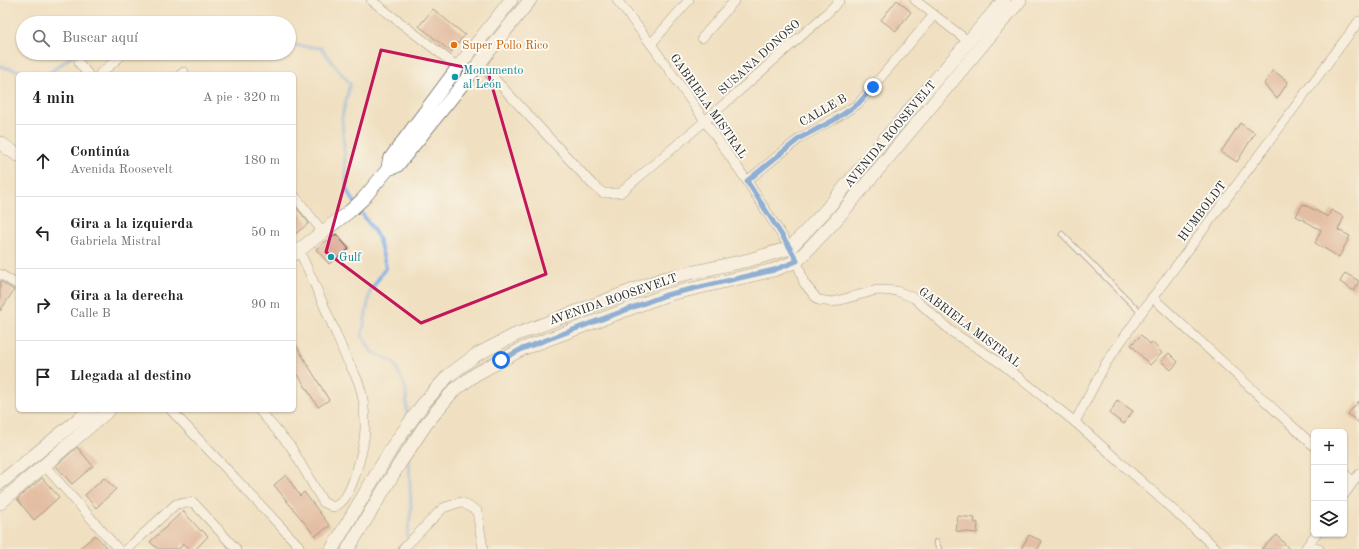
<!DOCTYPE html>
<html lang="es">
<head>
<meta charset="utf-8">
<style>
  :root { --surface:#fff; --page:#f2f2f2; --text:#222; --muted:#767676; --line:#e0e0e0 }
  body { margin:0; font-family:"Old Standard TT",serif; background:var(--page); color:var(--text) }
  .controls { position:absolute; right:12px; bottom:12px; display:grid; overflow:hidden; border-radius:6px; box-shadow:0 1px 3px #0004 }
  .controls button { width:36px; height:36px; display:grid; place-items:center; padding:0; border:0; border-bottom:1px solid var(--line); background:var(--surface); color:var(--text); font:20px sans-serif }
  .stop { position:absolute; width:12px; height:12px; margin:-9px; border:3px solid #1a73e8; border-radius:50%; background:#fff }
  .stop.end { background:#1a73e8; border-color:#fff; box-shadow:0 1px 4px #0008 }
  .list { margin:0; padding:0; list-style:none }
  h2 { display:flex; justify-content:space-between; align-items:center; height:52px; margin:0; padding:0 16px; font-size:17px }
  h2 small { font-size:13px; font-weight:400; color:var(--muted) }
  .list li { display:grid; grid-template-columns:26px 1fr auto; gap:12px; align-items:center; box-sizing:border-box; height:72px; padding:0 16px; border-top:1px solid var(--line) }
  .list b { display:block; font-size:15px; white-space:nowrap }
  .list p { margin:0; font-size:13px; white-space:nowrap; color:var(--muted) }
  .list em { font-size:13px; font-style:normal; color:var(--muted) }
  .icon { flex:none; width:22px; height:22px; fill:none; stroke:currentColor; stroke-width:2; stroke-linecap:round; stroke-linejoin:round }
  .map { position:relative; flex:none; width:1359px; height:549px; overflow:hidden }
  .search { position:absolute; background:var(--surface); box-shadow:0 1px 3px #0004; left:16px; top:16px; width:280px; height:44px; display:flex; align-items:center; gap:10px; box-sizing:border-box; padding:0 14px; border-radius:22px; color:var(--muted); font-size:15px }
  .panel { position:absolute; background:var(--surface); box-shadow:0 1px 3px #0004; left:16px; top:72px; width:280px; height:340px; border-radius:6px }
  .map>svg:first-child { display:block }
  .lines { fill:none; stroke-linecap:round; stroke-linejoin:round }
  .stream { stroke:#7baae5; stroke-width:3.5 }
  .building { fill:#d4947f }
  .lane-casing { stroke:#494642; stroke-width:6 }
  .street-casing { stroke:#494642; stroke-width:10 }
  .secondary-casing { stroke:#494642; stroke-width:14 }
  .lane { stroke:#fff; stroke-width:4.5 }
  .street { stroke:#fff; stroke-width:9 }
  .secondary { stroke:#fff; stroke-width:13 }
  .route { stroke:#1a73e8; stroke-width:5 }
  .marked { fill:none; stroke:#c2185b; stroke-width:3; stroke-linejoin:round }
  .food-dot { fill:#e8710a; stroke:#fdfcf7; stroke-width:1.5 }
  .culture-dot { fill:#0f9aa8; stroke:#fdfcf7; stroke-width:1.5 }
  .labels { text-anchor:middle; stroke-width:3.5; stroke-linejoin:round; paint-order:stroke }
  .food-label { font-size:12px; fill:#c56008; stroke:#fdfcf7; text-anchor:start }
  .street-label { font-size:12px; fill:#2b2b2b; stroke:#fdfcf7 }
  .culture-label { font-size:12px; fill:#0d838f; stroke:#fdfcf7; text-anchor:start }
</style>
</head>
<body>
<div class="map">
<svg width="1359" height="549" viewBox="0 0 1359 549">
  <rect width="100%" height="100%" fill="#fdfcf7"/>
  <filter id="ink" filterUnits="userSpaceOnUse"><feTurbulence type="fractalNoise" baseFrequency=".025" numOctaves="2"/><feDisplacementMap in="SourceGraphic" scale="8" xChannelSelector="R" yChannelSelector="G"/><feConvolveMatrix kernelMatrix="1 2 1 2 8 2 1 2 1" color-interpolation-filters="sRGB"/></filter>
  <filter id="wash" filterUnits="userSpaceOnUse"><feTurbulence type="fractalNoise" baseFrequency=".012" numOctaves="4" result="noise"/><feDisplacementMap in="SourceGraphic" scale="16" xChannelSelector="R" yChannelSelector="G"/><feGaussianBlur stdDeviation="0.9" result="paint"/><feColorMatrix in="noise" values="0 0 0 0 0 0 0 0 0 0 0 0 0 0 0 0 0 1.4 0 .05"/><feComposite in="paint" operator="in"/></filter>
  <g filter="url(#wash)">
    <rect width="100%" height="100%" fill="#f0e0c1"/>
    <g class="lines">
      <!-- stream -->
      <g class="stream">
        <polyline points="135,23 141,21 144,23"/>
        <polyline points="289,45 321,48 350,84 342,117 347,191 378,237 386,267 370,292 362,335 372,352 394,362 406,389 407,420"/>
        <polyline points="0,66 31,74"/>
        <polyline points="48,74 76,53"/>
        <polyline points="407,537 411,511 409,458"/>
      </g>
    </g>
    <g id="blocks">
      <!-- building -->
      <g class="building">
        <polygon points="897,0 911,12 896,31 881,20"/>
        <polygon points="433,9 465,35 451,52 419,26"/>
        <polygon points="1273,70 1288,82 1277,99 1264,84"/>
        <polygon points="1240,123 1255,133 1237,162 1221,152"/>
        <polygon points="1303,204 1328,217 1331,210 1344,217 1338,230 1350,236 1339,257 1315,243 1321,230 1296,216"/>
        <polygon points="294,205 309,223 294,235"/>
        <polygon points="336,234 349,249 329,264 316,249"/>
        <polygon points="1345,273 1359,281 1354,291 1340,282"/>
        <polygon points="0,281 14,290 0,311"/>
        <polygon points="1141,335 1150,344 1152,342 1162,353 1150,365 1131,345"/>
        <polygon points="294,342 329,400 318,407 294,368"/>
        <polygon points="1169,353 1178,362 1171,370 1161,361"/>
        <polygon points="1117,400 1133,411 1124,424 1110,414"/>
        <polygon points="1359,401 1359,423 1348,414"/>
        <polygon points="77,447 93,466 72,484 56,466"/>
        <polygon points="286,475 300,496 304,492 330,526 315,536 274,485"/>
        <polygon points="42,478 59,497 34,520 17,499"/>
        <polygon points="104,478 116,489 96,508 85,495"/>
        <polygon points="183,511 201,531 202,530 208,536 196,549 190,549 184,543 179,549 158,549 150,542"/>
        <polygon points="958,516 975,518 974,522 978,523 977,533 956,531"/>
        <polygon points="95,535 108,549 79,549"/>
        <polygon points="1029,535 1042,541 1038,549 1021,549"/>
        <polygon points="1277,535 1289,549 1261,549"/>
      </g>
    </g>
  </g>
  <g filter="url(#ink)">
    <use href="#blocks" fill-opacity="0" stroke="#494642" stroke-width="1"/>
    <g class="lines">
      <!-- lane casing -->
      <g class="lane-casing">
        <g id="lane">
          <polyline points="1062,234 1141,313"/>
          <polyline points="936,542 939,549"/>
        </g>
      </g>
      <!-- street casing -->
      <g class="street-casing">
        <g id="street">
          <polyline points="371,0 458,67"/>
          <polyline points="617,0 651,44 747,181 790,248 797,261 804,283 818,300 833,302 877,290 897,291 914,298 952,332 1002,364 1075,422 1217,549"/>
          <polyline points="915,0 968,41"/>
          <polyline points="702,38 735,0"/>
          <polyline points="651,44 689,0"/>
          <polyline points="79,63 88,74"/>
          <polyline points="480,63 592,184 603,193 620,193 705,121 825,15 840,0"/>
          <polyline points="100,74 123,54"/>
          <polyline points="181,74 184,72"/>
          <polyline points="747,181 800,138 834,119 858,104 934,15"/>
          <polyline points="294,195 323,232"/>
          <polyline points="0,274 18,285"/>
          <polyline points="1152,297 1314,446"/>
          <polyline points="171,410 299,546"/>
          <path d="M259 410 291 447 323 502 333 507C345 504 351 487 355 476 360 459 365 443 365 426 365 411 363 394 358 381 354 371 348 363 344 353 330 319 315 285 299 250"/>
          <polyline points="1075,422 1106,363 1141,313 1359,21"/>
          <polyline points="44,465 118,549"/>
          <polyline points="1344,473 1353,482"/>
          <polyline points="1344,495 1359,474"/>
          <polyline points="1307,547 1319,549"/>
          <polyline points="127,549 176,504 193,502 236,549"/>
          <polyline points="403,549 443,508 461,502 477,511 483,549"/>
          <polyline points="1305,549 1316,534"/>
        </g>
      </g>
      <!-- secondary casing -->
      <g class="secondary-casing">
        <g id="secondary">
          <polyline points="0,143 18,155"/>
          <polyline points="388,169 389,160 458,67 511,0"/>
          <polyline points="294,254 350,211 363,199 388,169 397,166 530,0"/>
          <polyline points="0,483 90,410"/>
          <polyline points="0,503 109,410"/>
          <polyline points="332,549 393,446 423,404 448,376 476,355 515,335 662,279 749,260 790,248 826,210 872,154 1004,0"/>
          <polyline points="348,549 400,463 426,424 453,391 476,374 522,349 666,295 774,270 797,261 835,221 1020,0"/>
        </g>
      </g>
      <!-- lane -->
      <use href="#lane" class="lane"/>
      <!-- street -->
      <use href="#street" class="street"/>
      <!-- secondary -->
      <use href="#secondary" class="secondary"/>
    </g>
  </g>
  <g class="lines" filter="url(#ink)">
    <!-- route -->
    <polyline class="route" points="501,360 522,349 666,295 774,270 797,261 790,248 747,181 800,138 834,120 858,104 873,87"/>
  </g>
  <!-- marked area -->
  <path d="M0 0H1359V549H0ZM381 50 488 72 546 274 421 323 326 252Z" fill="#f0e0c1" fill-opacity=".55" fill-rule="evenodd"/>
  <path class="marked" d="M381 50 488 72 546 274 421 323 326 252Z"/>
  <!-- markers -->
  <circle class="food-dot" cx="454" cy="45" r="4"/>
  <g class="culture-dot">
    <circle cx="455" cy="77" r="4"/>
    <circle cx="331" cy="257" r="4"/>
  </g>
  <g class="labels">
    <!-- food labels -->
    <g class="food-label">
      <text x="462" y="49">Super Pollo Rico</text>
    </g>
    <!-- street labels -->
    <g class="street-label">
      <text transform="translate(759 57) rotate(-42)" y="4">SUSANA DONOSO</text>
      <text transform="translate(709 106) rotate(55)" y="4">GABRIELA MISTRAL</text>
      <text transform="translate(823 110) rotate(-30)" y="4">CALLE B</text>
      <text transform="translate(890 134) rotate(-50)" y="4">AVENIDA ROOSEVELT</text>
      <text transform="translate(1202 211) rotate(-53)" y="4">HUMBOLDT</text>
      <text transform="translate(613 299) rotate(-19)" y="4">AVENIDA ROOSEVELT</text>
      <text transform="translate(970 327) rotate(37)" y="4">GABRIELA MISTRAL</text>
    </g>
    <!-- culture labels -->
    <g class="culture-label">
      <text x="463" y="74">Monumento<tspan x="463" dy="14">al León</tspan></text>
      <text x="339" y="261">Gulf</text>
    </g>
  </g>
</svg>
<div class="controls">
<button>+</button>
<button>−</button>
<button><svg class="icon" aria-label="layers" viewBox="0 0 24 24"><path d="M12 4l9 5-9 5-9-5zM3 14l9 5 9-5"/></svg></button>
</div>
<div class="stop" style="left:501px;top:360px"></div>
<div class="stop end" style="left:873px;top:87px"></div>
<div class="search"><svg class="icon" aria-label="search" viewBox="0 0 24 24"><circle cx="10" cy="10" r="6"/><path d="M15 15l6 6"/></svg>Buscar aquí</div>
<section class="panel">
<h2>4 min<small>A pie · 320 m</small></h2>
<ul class="list">
<li><svg class="icon" aria-label="ahead" viewBox="0 0 24 24"><path d="M12 20V5M6 11l6-6 6 6"/></svg><div><b>Continúa</b><p>Avenida Roosevelt</p></div><em>180 m</em></li>
<li><svg class="icon" aria-label="left" viewBox="0 0 24 24"><path d="M17 20v-9H6M10 6l-5 5 5 5"/></svg><div><b>Gira a la izquierda</b><p>Gabriela Mistral</p></div><em>50 m</em></li>
<li><svg class="icon" aria-label="right" viewBox="0 0 24 24"><path d="M7 20v-9h11M14 6l5 5-5 5"/></svg><div><b>Gira a la derecha</b><p>Calle B</p></div><em>90 m</em></li>
<li><svg class="icon" aria-label="arrive" viewBox="0 0 24 24"><path d="M6 21V4h12l-3 4 3 4H6"/></svg><div><b>Llegada al destino</b></div></li>
</ul>
</section>
</div>
</body>
</html>
